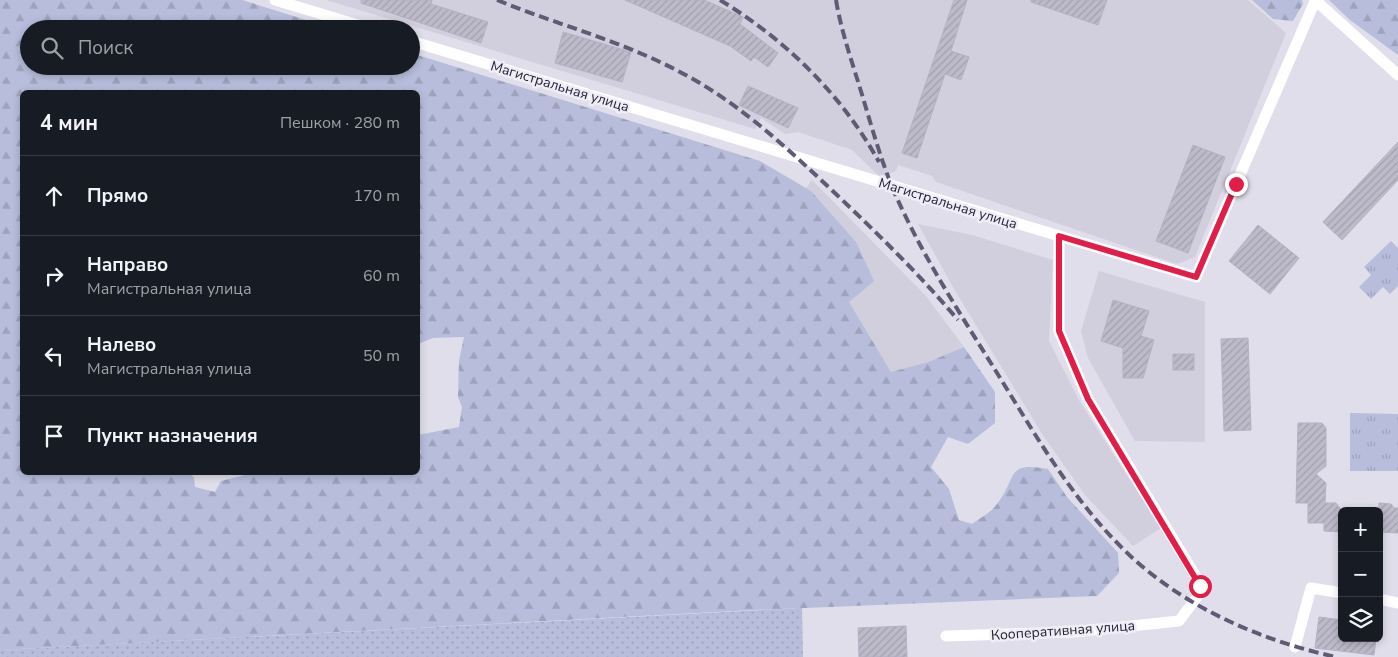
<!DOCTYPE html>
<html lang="ru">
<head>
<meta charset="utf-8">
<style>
  :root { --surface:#171b24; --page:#242831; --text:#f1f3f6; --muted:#9ea1a6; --line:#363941 }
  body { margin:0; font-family:"Nunito Sans",sans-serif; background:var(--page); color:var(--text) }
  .controls { position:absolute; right:15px; bottom:15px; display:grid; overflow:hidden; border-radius:8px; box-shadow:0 2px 8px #0003 }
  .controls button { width:45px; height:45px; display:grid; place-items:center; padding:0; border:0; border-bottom:1px solid var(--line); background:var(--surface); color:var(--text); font:25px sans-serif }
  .stop { position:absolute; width:15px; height:15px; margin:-11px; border:4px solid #e11d48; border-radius:50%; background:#fff }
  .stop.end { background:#e11d48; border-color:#fff; box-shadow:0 1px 5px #0008 }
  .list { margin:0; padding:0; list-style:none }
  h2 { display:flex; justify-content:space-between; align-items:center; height:65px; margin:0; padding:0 20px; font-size:21px }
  h2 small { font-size:16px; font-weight:400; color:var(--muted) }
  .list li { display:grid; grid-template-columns:32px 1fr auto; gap:15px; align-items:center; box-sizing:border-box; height:80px; padding:0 20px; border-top:1px solid var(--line) }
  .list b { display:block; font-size:19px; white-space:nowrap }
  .list p { margin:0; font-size:16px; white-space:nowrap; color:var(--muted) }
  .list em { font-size:16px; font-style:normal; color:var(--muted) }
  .icon { flex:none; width:28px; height:28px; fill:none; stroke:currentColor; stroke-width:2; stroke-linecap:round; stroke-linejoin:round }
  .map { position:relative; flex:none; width:1398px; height:657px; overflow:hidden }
  .search { position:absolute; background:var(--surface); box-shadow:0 2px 8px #0003; left:20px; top:20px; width:400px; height:55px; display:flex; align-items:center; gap:12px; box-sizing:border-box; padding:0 18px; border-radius:28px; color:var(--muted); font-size:19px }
  .panel { position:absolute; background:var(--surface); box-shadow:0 2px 8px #0003; left:20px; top:90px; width:400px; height:385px; border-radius:8px }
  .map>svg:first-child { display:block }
  .built { fill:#d1cfdd }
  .grass { fill:url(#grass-dots) }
  .forest { fill:url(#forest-firs); fill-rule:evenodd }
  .park { fill:url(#park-tufts) }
  .building { fill:url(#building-hatch); stroke:#b3b1c3 }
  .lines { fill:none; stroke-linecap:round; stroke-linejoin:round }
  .minor { stroke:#fff; stroke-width:11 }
  .rail { stroke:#615a75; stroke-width:4; stroke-dasharray:10 5; stroke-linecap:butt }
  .route { stroke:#e11d48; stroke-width:6 }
  .labels { text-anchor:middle; stroke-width:5; stroke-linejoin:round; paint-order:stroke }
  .street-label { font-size:14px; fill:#272039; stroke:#efeef6 }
</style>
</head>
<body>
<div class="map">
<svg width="1398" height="657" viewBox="0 0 1398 657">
  <defs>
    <pattern id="grass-dots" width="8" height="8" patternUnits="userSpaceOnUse" patternTransform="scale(1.25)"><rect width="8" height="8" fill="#b7bddb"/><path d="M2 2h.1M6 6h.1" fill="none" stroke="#9da2bd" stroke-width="1.8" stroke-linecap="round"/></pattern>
    <pattern id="forest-firs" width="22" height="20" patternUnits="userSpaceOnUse" patternTransform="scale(1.25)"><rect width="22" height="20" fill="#b7bddb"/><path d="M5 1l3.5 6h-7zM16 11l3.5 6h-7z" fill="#9da2bd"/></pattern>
    <pattern id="park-tufts" width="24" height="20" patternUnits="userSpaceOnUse" patternTransform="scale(1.25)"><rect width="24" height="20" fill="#b7bddb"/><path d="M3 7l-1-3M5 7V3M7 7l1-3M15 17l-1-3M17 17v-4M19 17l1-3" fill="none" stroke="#9da2bd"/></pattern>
    <pattern id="building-hatch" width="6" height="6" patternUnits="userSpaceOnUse" patternTransform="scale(1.25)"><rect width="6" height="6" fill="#bdbbca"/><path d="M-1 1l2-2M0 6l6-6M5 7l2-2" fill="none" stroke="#a2a0ae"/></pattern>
  </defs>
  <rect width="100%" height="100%" fill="#dfdeea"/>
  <!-- built -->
  <g class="built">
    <polygon points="326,0 1248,0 1286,33 1195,257 1177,264 936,182 932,176 898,165 896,171 880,177 852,150 798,132 785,134 761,118 755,129"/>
    <polygon points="812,180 926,296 964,347 928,362 891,372 848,302 811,191 806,188"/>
    <polygon points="918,224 972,235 1053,260 1049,341 1080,402 1161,528 1133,546 1085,495 1044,437 954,289"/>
    <polygon points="1099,271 1205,302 1205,442 1135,441 1088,358 1081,331"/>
  </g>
  <!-- grass -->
  <polygon class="grass" points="802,608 803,657 0,657 0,650"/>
  <!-- forest -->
  <g class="forest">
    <path d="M0 0H242L335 29H29V66H411V53L760 161 811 191 856 242 874 281 849 302 891 372 928 362 964 347 995 392V423L968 444 948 437 931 467 949 489 959 520 972 524C980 518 992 512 997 504 1018 477 1005 461 1048 469L1067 497 1118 553 1119 573 1097 596 754 610 0 650ZM22 92H418V344L433 338 464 337 459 361 458 397 462 407 459 427 418 435V448L421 451 418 459V472L245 473V475L221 481 215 492 195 487 194 478 190 473 22 472Z"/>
    <polygon points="1252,0 1302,0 1303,4 1293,21 1273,19"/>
    <polygon points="1329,0 1398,0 1398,55 1350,20"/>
  </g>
  <!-- park -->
  <g class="park">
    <polygon points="1391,241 1398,248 1398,286 1390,294 1383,287 1371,299 1359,287 1371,275 1364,267"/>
    <polygon points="1350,413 1398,414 1398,471 1350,471"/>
  </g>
  <!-- building -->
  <g class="building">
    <polygon points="361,0 432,0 431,4 488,22 481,43 361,3"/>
    <polygon points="625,0 704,0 743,17 740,24 778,53 768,67 754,57 751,61 730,46"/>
    <polygon points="954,0 967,0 951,51 969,57 961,80 945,74 917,158 902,153"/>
    <polygon points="1031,0 1107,0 1098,25 1031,2"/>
    <polygon points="563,32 631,52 622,82 555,63"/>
    <polygon points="748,86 798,108 788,128 739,105"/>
    <polygon points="1398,142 1398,180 1342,240 1323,222"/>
    <polygon points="1193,145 1225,157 1188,253 1156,241"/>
    <polygon points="1258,225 1299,258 1270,294 1229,261"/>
    <polygon points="1113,300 1149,311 1141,336 1154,340 1143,378 1123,378 1123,348 1101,341"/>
    <polygon points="1248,338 1251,430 1224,431 1221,339"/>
    <rect x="1173" y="354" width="21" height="16"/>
    <polygon points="1298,423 1322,423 1326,428 1326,466 1316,474 1326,483 1325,503 1336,503 1342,511 1342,532 1324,531 1324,523 1308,523 1308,503 1296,503"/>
    <polygon points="1379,503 1391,504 1394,508 1398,508 1398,533 1379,532"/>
    <polygon points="1319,617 1342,620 1342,638 1376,638 1374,655 1315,648"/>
    <polygon points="906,626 907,657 859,657 858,628"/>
  </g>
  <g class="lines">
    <!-- minor -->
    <g class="minor">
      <polyline points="275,0 371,29"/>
      <polyline points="1315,0 1398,75"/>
      <polyline points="411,41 1196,277 1315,1"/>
      <polyline points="1379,599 1398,603"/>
      <polyline points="946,636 1074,632 1179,621 1200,593 1198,580 1088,399 1059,331 1059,236"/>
      <polyline points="1295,647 1311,588 1342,593"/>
    </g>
    <!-- rail -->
    <g class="rail">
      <path d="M497 0C558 25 622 41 680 72 740 103 788 149 837 195 879 235 920 275 958 320"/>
      <path d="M720 0C786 40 842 95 879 162"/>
      <path d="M836 0C841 30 851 59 860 88 871 124 881 162 896 196 925 261 965 321 1002 381 1042 446 1080 511 1137 562 1193 611 1264 641 1336 657"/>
    </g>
  </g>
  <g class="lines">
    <!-- route -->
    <polyline class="route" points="1200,586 1088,399 1059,331 1059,236 1196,277 1236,184"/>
  </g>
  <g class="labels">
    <!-- street labels -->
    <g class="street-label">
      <text transform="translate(560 86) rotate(17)" y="5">Магистральная улица</text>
      <text transform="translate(948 203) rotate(17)" y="5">Магистральная улица</text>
      <text transform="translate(1063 630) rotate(-4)" y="5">Кооперативная улица</text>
    </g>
  </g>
</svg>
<div class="controls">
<button>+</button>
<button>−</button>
<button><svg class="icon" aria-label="layers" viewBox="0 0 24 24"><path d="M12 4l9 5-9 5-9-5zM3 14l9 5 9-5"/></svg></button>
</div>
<div class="stop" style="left:1200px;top:586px"></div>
<div class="stop end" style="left:1236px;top:184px"></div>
<div class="search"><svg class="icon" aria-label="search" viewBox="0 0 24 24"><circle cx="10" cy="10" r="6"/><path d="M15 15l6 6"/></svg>Поиск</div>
<section class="panel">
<h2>4 мин<small>Пешком · 280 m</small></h2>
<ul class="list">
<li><svg class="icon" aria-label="ahead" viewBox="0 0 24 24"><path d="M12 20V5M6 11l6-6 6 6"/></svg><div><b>Прямо</b></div><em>170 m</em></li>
<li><svg class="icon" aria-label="right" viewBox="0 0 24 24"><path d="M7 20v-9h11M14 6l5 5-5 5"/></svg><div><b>Направо</b><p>Магистральная улица</p></div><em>60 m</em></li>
<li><svg class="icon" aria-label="left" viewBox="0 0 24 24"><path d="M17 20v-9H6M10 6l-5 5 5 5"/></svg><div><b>Налево</b><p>Магистральная улица</p></div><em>50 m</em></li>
<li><svg class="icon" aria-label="arrive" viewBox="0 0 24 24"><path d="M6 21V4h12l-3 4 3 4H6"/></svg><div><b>Пункт назначения</b></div></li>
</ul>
</section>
</div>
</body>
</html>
